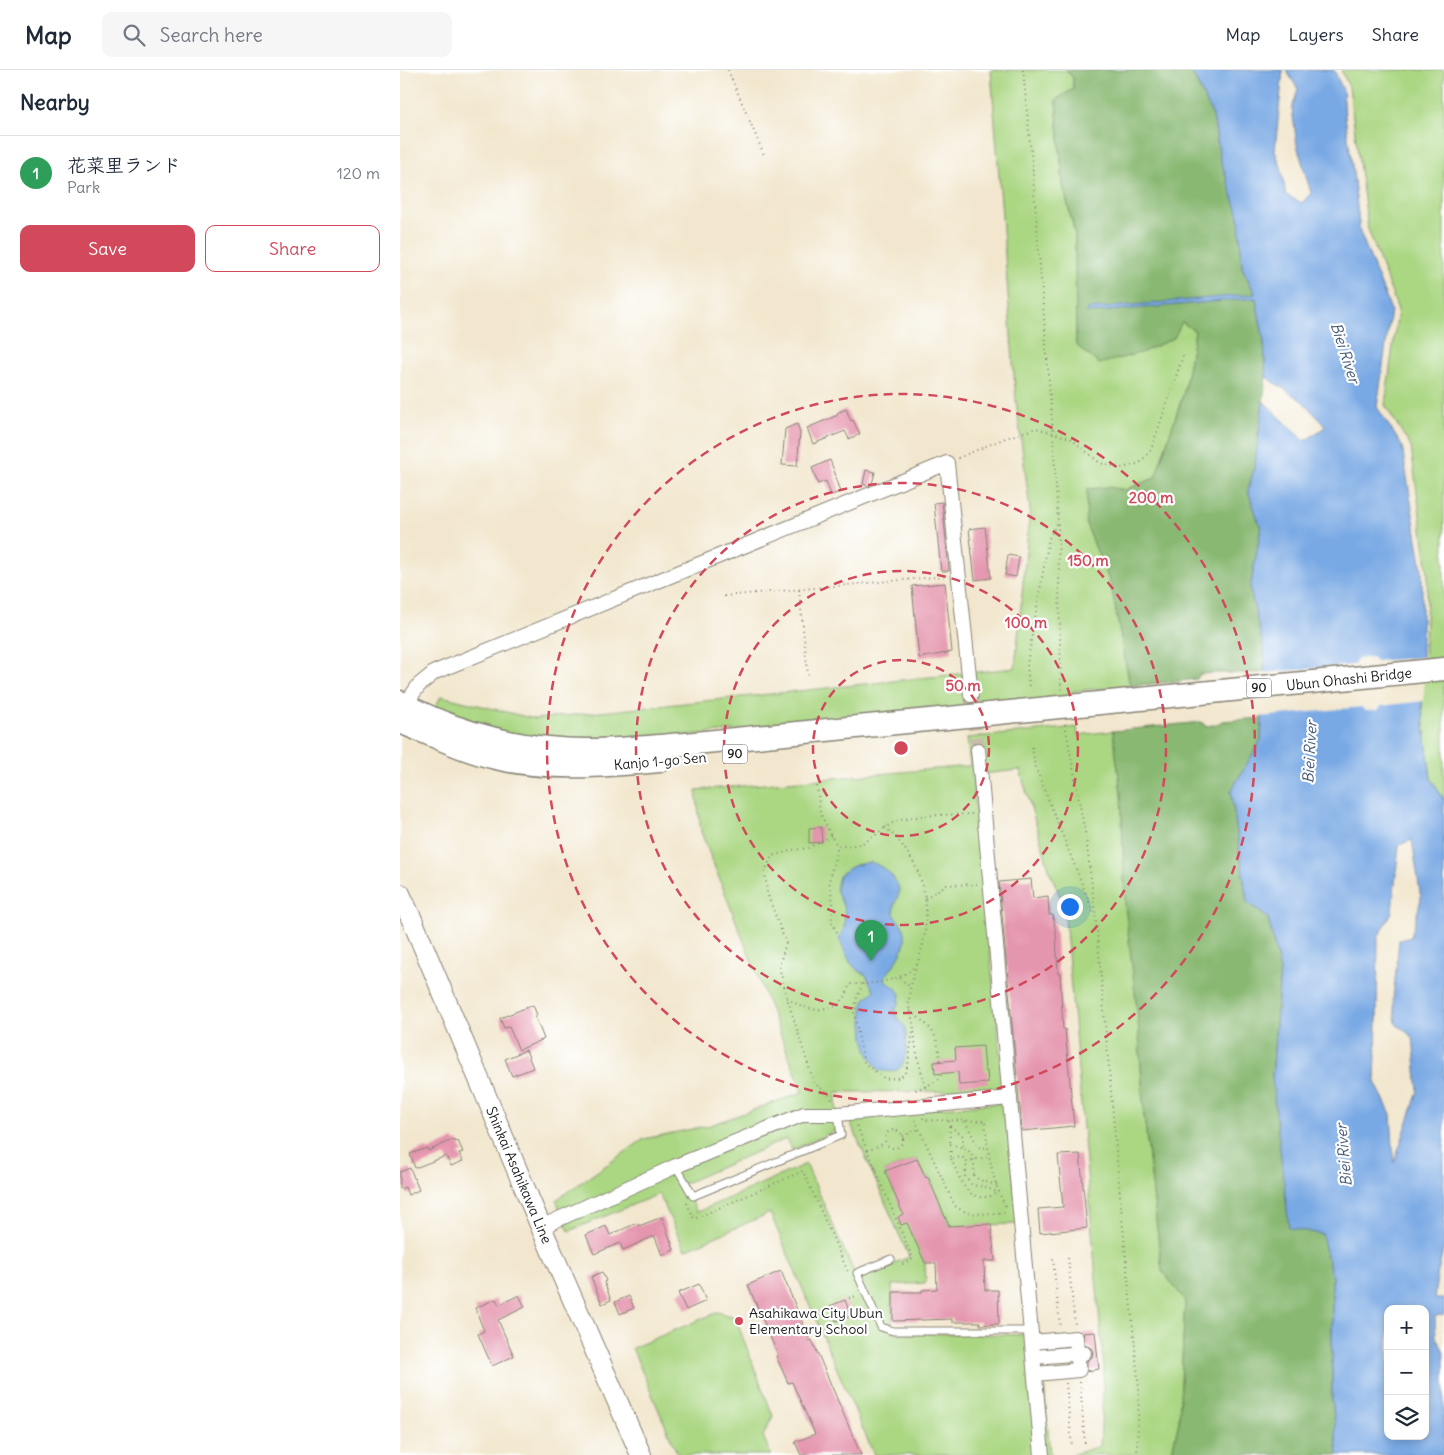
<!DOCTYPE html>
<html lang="en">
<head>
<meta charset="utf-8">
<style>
  :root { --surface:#fff; --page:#f6f6f7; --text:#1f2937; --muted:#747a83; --line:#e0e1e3; --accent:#d1495b }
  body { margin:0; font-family:Delius,"Klee One",sans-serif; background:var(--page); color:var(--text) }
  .controls { position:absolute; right:15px; bottom:15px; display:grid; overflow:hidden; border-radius:10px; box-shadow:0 2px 8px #0003 }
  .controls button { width:45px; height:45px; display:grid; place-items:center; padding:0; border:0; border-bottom:1px solid var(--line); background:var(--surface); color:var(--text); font:25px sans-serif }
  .you { position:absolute; left:669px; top:836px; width:18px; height:18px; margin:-12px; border:4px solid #fff; border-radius:50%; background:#1a73e8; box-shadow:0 0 0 8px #1a73e833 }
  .badge { display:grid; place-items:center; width:32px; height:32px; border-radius:50%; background:var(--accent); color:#fff; font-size:16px; font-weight:700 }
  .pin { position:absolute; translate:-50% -41px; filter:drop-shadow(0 1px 2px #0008) }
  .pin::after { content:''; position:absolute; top:26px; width:18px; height:15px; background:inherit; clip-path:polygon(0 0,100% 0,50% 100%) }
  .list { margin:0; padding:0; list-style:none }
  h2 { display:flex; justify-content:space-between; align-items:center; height:65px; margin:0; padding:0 20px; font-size:21px }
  h2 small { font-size:16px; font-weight:400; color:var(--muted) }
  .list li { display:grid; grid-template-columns:32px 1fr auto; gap:15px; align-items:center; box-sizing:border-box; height:75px; padding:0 20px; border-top:1px solid var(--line) }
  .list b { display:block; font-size:19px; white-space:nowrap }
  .list p { margin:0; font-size:16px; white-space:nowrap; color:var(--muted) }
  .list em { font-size:16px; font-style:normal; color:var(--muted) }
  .actions { display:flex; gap:10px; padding:15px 20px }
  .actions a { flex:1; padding:11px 0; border:1px solid var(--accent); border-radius:10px; text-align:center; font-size:18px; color:var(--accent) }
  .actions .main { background:var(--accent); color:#fff }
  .icon { flex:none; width:28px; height:28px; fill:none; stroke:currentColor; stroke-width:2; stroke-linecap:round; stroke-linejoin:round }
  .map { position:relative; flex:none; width:1044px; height:1385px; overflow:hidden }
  header { display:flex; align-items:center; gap:30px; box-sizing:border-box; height:70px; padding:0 25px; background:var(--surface); border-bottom:1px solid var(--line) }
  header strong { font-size:24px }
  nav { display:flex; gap:28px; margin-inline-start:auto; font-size:18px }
  .search { width:350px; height:45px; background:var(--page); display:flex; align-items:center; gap:12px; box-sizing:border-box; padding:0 18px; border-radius:10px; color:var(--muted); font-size:19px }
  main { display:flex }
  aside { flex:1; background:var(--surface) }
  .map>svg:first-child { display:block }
  .green { fill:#abd783; stroke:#647a50 }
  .forest { fill:#88b871; stroke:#526a46 }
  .water { fill:#79a9e4; stroke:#4a6280; fill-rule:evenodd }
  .pier { fill:#f2e7ce }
  .building { fill:#e596af }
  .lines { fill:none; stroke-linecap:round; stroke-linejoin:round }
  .street-tunnel { stroke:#c7beaa; stroke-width:14; stroke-dasharray:14 7; stroke-linecap:butt }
  .lane-casing { stroke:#878275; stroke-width:9 }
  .street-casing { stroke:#878275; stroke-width:16 }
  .secondary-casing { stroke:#878275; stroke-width:22 }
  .primary-casing { stroke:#878275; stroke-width:25 }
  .path { stroke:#878275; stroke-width:2; stroke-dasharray:1 4; stroke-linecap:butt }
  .lane { stroke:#fff; stroke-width:7 }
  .street { stroke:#fff; stroke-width:14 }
  .secondary { stroke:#fff; stroke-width:20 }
  .primary { stroke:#fff; stroke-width:22 }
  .ring { fill:none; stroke:#d1495b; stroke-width:2.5; stroke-dasharray:9 6 }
  .poi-dot { fill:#d1495b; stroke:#fff; stroke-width:2 }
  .labels { text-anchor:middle; stroke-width:4.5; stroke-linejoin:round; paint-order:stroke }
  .shield { fill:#fff; stroke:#606060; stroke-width:1 }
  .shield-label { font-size:12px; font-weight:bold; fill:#1c1c1c }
  .street-label { font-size:14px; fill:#1c1c1c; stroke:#fff }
  .poi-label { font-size:14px; fill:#1c1c1c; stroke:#fff; text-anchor:start }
  .water-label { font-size:15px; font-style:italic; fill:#465b76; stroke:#fff }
  .centre { fill:#d1495b; stroke:#fff; stroke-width:2.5 }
  .ring-label { font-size:15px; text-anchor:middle; font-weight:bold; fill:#d1495b; stroke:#fff; stroke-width:4.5; stroke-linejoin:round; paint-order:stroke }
</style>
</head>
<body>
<header>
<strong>Map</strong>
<div class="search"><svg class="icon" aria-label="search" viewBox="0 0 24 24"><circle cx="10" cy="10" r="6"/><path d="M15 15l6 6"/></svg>Search here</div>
<nav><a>Map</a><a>Layers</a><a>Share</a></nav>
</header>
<main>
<aside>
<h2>Nearby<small></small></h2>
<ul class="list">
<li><span class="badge" style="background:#2e9e5b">1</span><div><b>花菜里ランド</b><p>Park</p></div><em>120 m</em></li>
</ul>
<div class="actions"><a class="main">Save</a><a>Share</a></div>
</aside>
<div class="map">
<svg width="1044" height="1385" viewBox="0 0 1044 1385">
  <rect width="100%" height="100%" fill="#fff"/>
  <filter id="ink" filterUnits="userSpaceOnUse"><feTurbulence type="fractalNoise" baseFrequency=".02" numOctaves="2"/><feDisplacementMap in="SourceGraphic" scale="10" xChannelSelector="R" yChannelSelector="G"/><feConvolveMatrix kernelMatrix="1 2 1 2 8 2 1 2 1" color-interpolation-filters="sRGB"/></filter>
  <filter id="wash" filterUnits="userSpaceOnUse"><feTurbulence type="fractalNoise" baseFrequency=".0096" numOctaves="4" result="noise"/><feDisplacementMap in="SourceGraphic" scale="20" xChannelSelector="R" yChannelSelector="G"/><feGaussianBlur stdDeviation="1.12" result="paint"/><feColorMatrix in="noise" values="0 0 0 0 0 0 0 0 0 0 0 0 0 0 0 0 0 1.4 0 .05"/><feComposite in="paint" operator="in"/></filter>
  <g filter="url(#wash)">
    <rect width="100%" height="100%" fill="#f2e7ce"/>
    <!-- green -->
    <g class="green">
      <polygon points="591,0 666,0 673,8 673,19 656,30 663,115 675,164 676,275 782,252 795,261 784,322 755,408 725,420 708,417 686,454 711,515 730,616 673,621 673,629 204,673 108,665 34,640 41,626 135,649 615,598 630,439 616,331"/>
      <polygon points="941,0 1044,0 1044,730 1031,708 1022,640 1028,504 1011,377 985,335 998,240 968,159 949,17"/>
      <polygon points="677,657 678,665 713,661 721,723 738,949 744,1045 762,1201 785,1230 779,1352 771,1385 671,1385 700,1376 704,1301 664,836 650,802 620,700 572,705 604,1021 436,1022 437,1060 392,1080 386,1069 283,1114 297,1142 406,1094 457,1209 509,1187 451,1054 451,1045 601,1033 607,1039 618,1154 549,1156 529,1107 526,1108 517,1089 485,1101 525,1193 526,1213 492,1215 492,1263 640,1265 650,1385 474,1385 370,1143 285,1180 259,1124 169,1161 156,1130 244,1069 311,1055 403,1022 301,762 296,720 570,696 567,668"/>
      <polygon points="318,1242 335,1247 373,1346 363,1366 371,1385 278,1385 232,1278"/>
    </g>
    <!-- forest -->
    <g class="forest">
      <polygon points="666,0 791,0 813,46 820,88 839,146 842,197 855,224 864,272 866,307 855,394 848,421 861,458 850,519 865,584 864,603 814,603 800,604 797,609 730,616 711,515 686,454 687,419 708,417 725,420 755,408 784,322 795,261 782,252 774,268 743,282 699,294 676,275 675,164 663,115 656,30 673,19 673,8"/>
      <polygon points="862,648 861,670 831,721 847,832 868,848 880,900 872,1008 922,1164 932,1208 932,1328 938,1385 771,1385 779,1352 785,1230 762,1201 744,1045 738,949 725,836 721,723 713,661 801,652 806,656 819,654 822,651"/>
    </g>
    <!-- water -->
    <g class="water">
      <path d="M791 0H883L875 81 881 97 886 125 902 133 911 123 897 75 892 39 898 19 886 0H934L943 20 945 46 953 101 960 162 991 240 977 337 1002 376 1022 500V640L1031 708 1044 730V1176L1037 1206 1034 1229H1044V1245L1035 1246 1036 1267 1044 1281V1385H938L932 1328V1208L922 1164 889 1158 872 1008 880 900 868 848 847 832 831 721 861 670 865 584 850 519 861 458 848 421 855 394 863 331 905 371 926 356 902 331 866 307 864 272 856 228 687 243V239L855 224 842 197 839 146 820 88 813 46ZM1012 770 1021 829 1011 867 999 870 993 929 996 954 1013 967 1018 1021 994 1093 991 1044 975 1012 977 954 978 868 992 842 999 775ZM988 1239H1025V1366H988Z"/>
      <path d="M470 792C482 795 498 808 499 821 499 828 492 834 494 843 495 849 502 853 504 859 510 875 494 895 485 907 486 914 488 913 493 916 496 917 498 922 500 924L499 933 495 940C496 943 496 946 498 948 500 952 504 954 505 958 507 964 506 971 506 978 505 997 499 1005 479 1000L469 985 464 968 462 937 465 929 474 921 466 905 457 900 450 892 443 878 439 868 444 858 445 841 436 819 439 806 446 800 456 795Z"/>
    </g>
    <!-- pier -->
    <polygon class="pier" points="972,587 976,591 1024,587 1024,631 981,636 978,640 966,641 961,637 859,647 861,603 954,595 957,589"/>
    <g id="blocks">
      <!-- building -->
      <g class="building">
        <polygon points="446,339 451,351 453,350 460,364 449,369 445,361 413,374 407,358 438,345 437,343"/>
        <polygon points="397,354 400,362 397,396 382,395 385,359"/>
        <polygon points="430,390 436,406 435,407 440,422 431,425 426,411 418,414 412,398"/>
        <polygon points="466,400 475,402 472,414 468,416 463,414"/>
        <polygon points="542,432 549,501 541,501 534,433"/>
        <polygon points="585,457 591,508 575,510 569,459"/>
        <polygon points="608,485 619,487 616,507 605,505"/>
        <polygon points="545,513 552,582 519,588 512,516"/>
        <polygon points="421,757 422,772 409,773 409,758"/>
        <polygon points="631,809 633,828 648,826 649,845 653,845 656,864 658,904 660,903 663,959 665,959 674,1056 622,1061 599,812"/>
        <polygon points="133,935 137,945 135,946 144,969 119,980 109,957 104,958 100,948"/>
        <polygon points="583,976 585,1001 587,1001 588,1013 559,1015 558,1002 535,1004 534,992 556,990 555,978"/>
        <polygon points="126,980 133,998 112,1006 105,989"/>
        <polygon points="54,1069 55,1072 58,1071 63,1082 59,1083 63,1091 51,1096 46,1086 15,1098 10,1084 27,1078 28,1081"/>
        <polygon points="680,1084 687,1158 640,1163 638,1139 663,1137 658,1085"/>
        <polygon points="517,1089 526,1108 528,1107 549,1156 591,1154 595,1191 584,1191 585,1220 598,1220 599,1254 580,1255 580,1252 552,1252 552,1249 493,1251 493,1222 522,1222 522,1220 537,1219 536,1193 525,1193 507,1153 501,1155 498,1147 503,1144 485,1101"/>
        <polygon points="10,1098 19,1120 8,1125 5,1117 0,1119 0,1102"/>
        <polygon points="262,1147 274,1180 262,1185 255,1167 252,1167 223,1180 220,1173 194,1184 186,1165 206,1156 210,1165 237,1153 239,1156"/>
        <polygon points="381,1201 410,1271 412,1270 461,1385 401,1385 395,1372 415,1364 392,1312 388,1313 376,1286 378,1285 348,1215"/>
        <polygon points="202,1202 206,1211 204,1212 211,1230 202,1234 191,1207"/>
        <polygon points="299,1214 306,1231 286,1240 278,1223"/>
        <polygon points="119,1225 125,1237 98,1250 114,1286 92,1296 78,1264 84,1261 75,1238 96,1229 99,1235"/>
        <polygon points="229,1226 234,1238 220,1244 215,1232"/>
        <polygon points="445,1230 451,1246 436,1251 430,1236"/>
        <polygon points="695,1262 699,1299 687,1301 687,1291 692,1287 693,1282 691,1278 685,1275 683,1263"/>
      </g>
    </g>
  </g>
  <g filter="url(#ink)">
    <use href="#blocks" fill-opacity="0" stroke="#878275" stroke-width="1"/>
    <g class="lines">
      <!-- street-tunnel -->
      <polyline class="street-tunnel" points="571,625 578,680"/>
      <!-- lane casing -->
      <g class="lane-casing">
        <g id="lane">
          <polyline points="276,1096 293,1126 441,1065 438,1044"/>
          <polyline points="491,1189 457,1203 481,1257 493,1261 631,1261"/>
        </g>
      </g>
      <!-- street casing -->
      <g class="street-casing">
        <g id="street">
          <polyline points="5,635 19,615 35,602 547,393 571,625"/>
          <polyline points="578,680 581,709 642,1385"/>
          <polyline points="141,1157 276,1096 404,1044 438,1044 610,1028"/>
          <polyline points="633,1272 676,1268 679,1300 635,1304"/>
          <polyline points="634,1287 684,1283"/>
        </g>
      </g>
      <!-- secondary casing -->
      <g class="secondary-casing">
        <polyline id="secondary" points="0,824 13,852 141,1157 241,1385"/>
      </g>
      <!-- primary casing -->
      <g class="primary-casing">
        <g id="primary">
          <path d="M0 632C41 656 101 674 148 678 194 683 240 677 285 674L1044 599"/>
          <path d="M0 652C31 664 64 681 96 688 150 701 205 696 259 691"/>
        </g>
      </g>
      <!-- path -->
      <g class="path">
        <polyline points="328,0 365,87"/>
        <polyline points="623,0 632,93 653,364 658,453 661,621"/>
        <polyline points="558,388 603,369 636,358 670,368 700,393 723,398 740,393 751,380 784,283"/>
        <polyline points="399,520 408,605"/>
        <polyline points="324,526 547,506"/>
        <polyline points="629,616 627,594 649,468 657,453"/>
        <polyline points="665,654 686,768 696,849 721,1137 739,1319 737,1385"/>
        <polyline points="632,677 635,696 694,844"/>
        <path d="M417 716 420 742 431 766 438 776C449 776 459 776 468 770 480 763 488 753 501 750 523 744 549 745 572 744"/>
        <path d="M485 757C522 790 533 831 522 878 518 894 509 914 509 931 508 938 512 946 513 953 515 963 515 974 517 984 519 995 523 1005 525 1017L516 1020 514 1024"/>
        <polyline points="431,766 408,778 393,780 372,786 365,801 367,823 386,873 379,896 387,928 414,1013 429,1024 432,1030"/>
        <polyline points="525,828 546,815 577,814"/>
        <polyline points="437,862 431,851 434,838 429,811 438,776"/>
        <polyline points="500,908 511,918"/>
        <polyline points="463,914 457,927 454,943 464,993 485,1009 497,1008 504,1005 508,995 513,961"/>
        <path d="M387 928 400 936 416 940 437 936 446 926 450 914C470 914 503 912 516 895"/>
        <path d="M510 941C532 958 538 963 540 991"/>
        <polyline points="525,1017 538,1010 542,1004"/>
        <path d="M523 1048 524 1050 585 1051C588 1081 591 1110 606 1137"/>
        <path d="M515 1050 555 1136C571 1148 589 1143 608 1142"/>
        <polyline points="549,1051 551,1089 562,1087 567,1091 589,1087"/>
        <polyline points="565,1051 578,1077 588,1078"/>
        <polyline points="457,1056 513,1189 499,1196"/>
        <polyline points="550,1056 563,1066 563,1077"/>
        <circle cx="494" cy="1069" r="9"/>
        <polyline points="503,1066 519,1059"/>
        <path d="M550 1074C572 1079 575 1083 574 1105L579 1110 597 1115"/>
        <polyline points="467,1081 485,1073"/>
        <path d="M551 1089C562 1112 567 1137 598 1123"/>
        <polyline points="567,1091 565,1107 572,1115 585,1117 599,1123"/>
        <polyline points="287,1133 294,1149 403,1101 448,1202"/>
        <polyline points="668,1188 675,1255"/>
        <polyline points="653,1189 660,1256"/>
        <polyline points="449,1228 456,1226"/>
        <polyline points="680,1312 685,1374"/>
        <polyline points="666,1313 672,1377"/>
      </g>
      <!-- lane -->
      <use href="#lane" class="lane"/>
      <!-- street -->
      <use href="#street" class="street"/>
      <!-- secondary -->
      <use href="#secondary" class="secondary"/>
      <!-- primary -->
      <use href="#primary" class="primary"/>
    </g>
  </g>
  <!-- distance rings -->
  <g class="ring">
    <circle cx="501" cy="678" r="88"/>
    <circle cx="501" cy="678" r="177"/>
    <circle cx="501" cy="678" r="265"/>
    <circle cx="501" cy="678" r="354"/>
  </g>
  <!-- markers -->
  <circle class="poi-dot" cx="339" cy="1251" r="5"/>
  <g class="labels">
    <!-- shield labels -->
    <g class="shield">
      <rect x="846.5" y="608.5" width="25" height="19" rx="4"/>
      <rect x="322.5" y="674.5" width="25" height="19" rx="4"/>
    </g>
    <g class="shield-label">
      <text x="859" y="622">90</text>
      <text x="335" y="688">90</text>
    </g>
    <!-- street labels -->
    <g class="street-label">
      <text transform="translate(949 609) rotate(-6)" y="5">Ubun Ohashi Bridge</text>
      <text transform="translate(260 691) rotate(-5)" y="5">Kanjo 1-go Sen</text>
      <text transform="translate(119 1105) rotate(67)" y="5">Shinkai Asahikawa Line</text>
    </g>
    <!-- poi labels -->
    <g class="poi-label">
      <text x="349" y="1248">Asahikawa City Ubun<tspan x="349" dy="16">Elementary School</tspan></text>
    </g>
    <!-- water labels -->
    <g class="water-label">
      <text transform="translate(945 283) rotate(72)" y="5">Biei River</text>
      <text transform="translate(910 682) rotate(-87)" y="5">Biei River</text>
      <text transform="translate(944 1085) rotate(-95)" y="5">Biei River</text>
    </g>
  </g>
  <circle cx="501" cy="678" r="8" class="centre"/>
  <g class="ring-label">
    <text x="751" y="433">200 m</text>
    <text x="688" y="496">150 m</text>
    <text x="626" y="558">100 m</text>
    <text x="563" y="621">50 m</text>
  </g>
</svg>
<div class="controls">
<button>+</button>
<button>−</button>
<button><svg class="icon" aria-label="layers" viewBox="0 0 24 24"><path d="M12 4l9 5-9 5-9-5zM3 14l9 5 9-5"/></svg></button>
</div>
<div class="you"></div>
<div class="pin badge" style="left:471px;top:891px;background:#2e9e5b">1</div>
</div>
</main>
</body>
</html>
